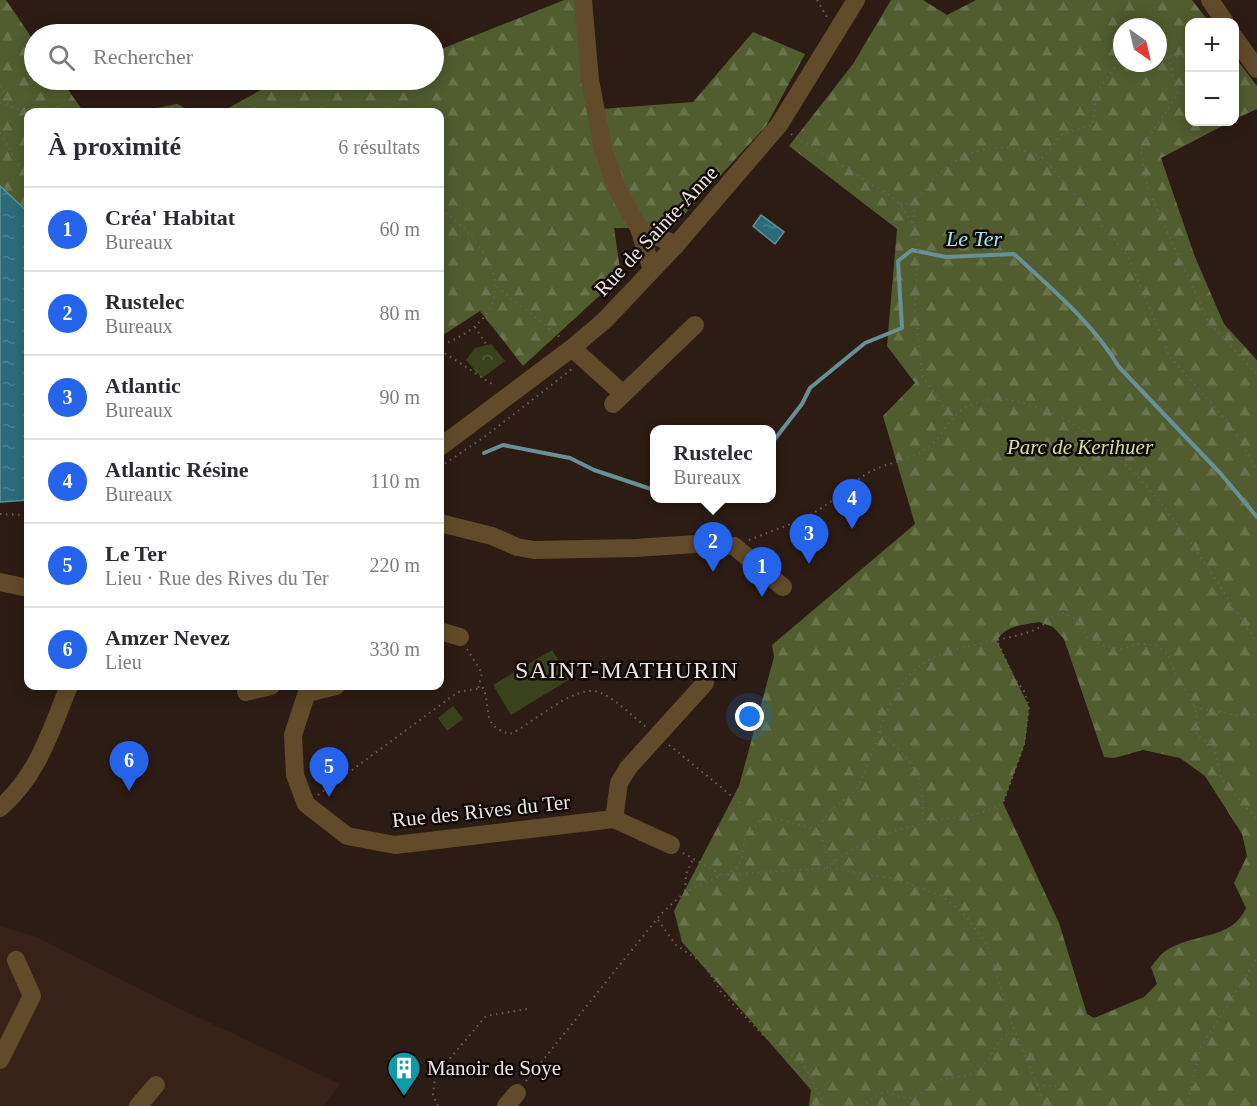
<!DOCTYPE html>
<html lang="fr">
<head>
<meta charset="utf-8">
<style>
  :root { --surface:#fff; --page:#f7f7f7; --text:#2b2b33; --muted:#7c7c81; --line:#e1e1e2; --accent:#2563eb }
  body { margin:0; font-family:"Times New Roman",serif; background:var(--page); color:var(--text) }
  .controls { position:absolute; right:18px; top:18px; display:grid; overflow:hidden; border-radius:12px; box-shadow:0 3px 15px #0003 }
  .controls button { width:54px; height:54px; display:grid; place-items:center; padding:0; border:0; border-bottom:2px solid var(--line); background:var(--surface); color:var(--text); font:30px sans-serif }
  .compass { position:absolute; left:1113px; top:18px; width:54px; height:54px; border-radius:50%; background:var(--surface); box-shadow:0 3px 15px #0003; rotate:146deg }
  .you { position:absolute; left:750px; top:717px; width:21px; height:21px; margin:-15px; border:4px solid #fff; border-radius:50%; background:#1a73e8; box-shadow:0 0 0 9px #1a73e833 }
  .badge { display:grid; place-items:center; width:39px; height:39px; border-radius:50%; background:var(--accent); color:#fff; font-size:20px; font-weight:700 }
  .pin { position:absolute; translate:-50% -50px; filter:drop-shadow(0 2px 3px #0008) }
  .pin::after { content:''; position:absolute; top:32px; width:21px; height:18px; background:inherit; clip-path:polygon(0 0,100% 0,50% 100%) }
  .popup { position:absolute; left:650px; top:425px; width:126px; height:78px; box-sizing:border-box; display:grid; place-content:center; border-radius:12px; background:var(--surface); filter:drop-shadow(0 2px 4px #0005); font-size:20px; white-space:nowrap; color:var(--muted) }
  .popup b { font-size:22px; color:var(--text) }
  .popup::after { content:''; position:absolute; left:50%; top:100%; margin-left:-12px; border:12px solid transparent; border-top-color:var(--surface) }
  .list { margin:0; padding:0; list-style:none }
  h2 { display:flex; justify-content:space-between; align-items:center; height:78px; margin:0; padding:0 24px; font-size:26px }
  h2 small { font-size:20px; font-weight:400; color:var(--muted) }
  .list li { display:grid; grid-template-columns:39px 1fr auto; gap:18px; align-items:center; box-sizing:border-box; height:84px; padding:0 24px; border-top:2px solid var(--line) }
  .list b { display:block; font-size:22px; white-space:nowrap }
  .list p { margin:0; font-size:20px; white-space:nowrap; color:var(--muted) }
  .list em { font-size:20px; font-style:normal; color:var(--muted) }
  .icon { flex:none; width:33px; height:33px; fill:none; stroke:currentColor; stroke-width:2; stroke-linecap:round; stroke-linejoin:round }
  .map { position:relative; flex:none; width:1257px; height:1106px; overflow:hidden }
  .search { position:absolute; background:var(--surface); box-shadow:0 3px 15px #0003; left:24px; top:24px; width:420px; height:66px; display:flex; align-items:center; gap:15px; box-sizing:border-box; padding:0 21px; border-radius:33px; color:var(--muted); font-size:22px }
  .panel { position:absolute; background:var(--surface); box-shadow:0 3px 15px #0003; left:24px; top:108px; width:420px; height:582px; border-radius:12px }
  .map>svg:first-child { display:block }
  .built { fill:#382217 }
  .forest { fill:url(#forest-firs); fill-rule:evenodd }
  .park { fill:url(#park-crowns) }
  .pitch { fill:#39411d }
  .water { fill:url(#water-ripples); stroke:#679098; stroke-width:1.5 }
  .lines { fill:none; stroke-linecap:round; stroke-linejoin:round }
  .stream { stroke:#679098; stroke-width:4 }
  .path { stroke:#6d5e57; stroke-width:2; stroke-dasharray:1.5 4.5; stroke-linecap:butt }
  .minor { stroke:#624b2a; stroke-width:18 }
  .labels { text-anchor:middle; stroke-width:5; stroke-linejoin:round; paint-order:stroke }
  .street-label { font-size:21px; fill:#f0e4df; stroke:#0f0806 }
  .park-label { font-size:21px; font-style:italic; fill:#cde197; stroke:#0f0806 }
  .poi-label { font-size:21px; fill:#f0e4df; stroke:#0f0806; text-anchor:start }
  .water-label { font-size:22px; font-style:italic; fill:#9de9fb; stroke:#0f0806 }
  .quarter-label { font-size:24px; letter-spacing:1.5px; fill:#f0e4df; stroke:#0f0806 }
</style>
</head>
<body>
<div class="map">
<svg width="1257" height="1106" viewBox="0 0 1257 1106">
  <defs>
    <pattern id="forest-firs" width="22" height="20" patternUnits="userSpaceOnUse" patternTransform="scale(1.5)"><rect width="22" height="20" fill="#515c2f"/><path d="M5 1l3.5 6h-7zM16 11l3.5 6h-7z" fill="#6a734d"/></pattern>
    <pattern id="park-crowns" width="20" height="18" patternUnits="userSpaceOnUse" patternTransform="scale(1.5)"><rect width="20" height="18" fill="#39411d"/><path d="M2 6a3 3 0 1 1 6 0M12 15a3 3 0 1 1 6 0" fill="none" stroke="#565c3d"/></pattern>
    <pattern id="water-ripples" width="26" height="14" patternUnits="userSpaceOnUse" patternTransform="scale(1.5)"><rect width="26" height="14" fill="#2c6c7a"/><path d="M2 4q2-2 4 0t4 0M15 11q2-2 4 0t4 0" fill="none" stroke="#4b818c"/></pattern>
  </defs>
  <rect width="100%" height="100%" fill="#2c1c14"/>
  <!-- built -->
  <polygon class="built" points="0,926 37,937 170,1004 340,1084 324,1106 0,1106"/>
  <!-- forest -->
  <g class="forest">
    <polygon points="0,0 6,0 34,41 34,80 61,80 84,112 28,112 28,212 0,187"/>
    <polygon points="564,0 577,0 601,109 693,102 753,32 805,54 766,126 672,228 614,228 621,276 523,366 480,311 440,337 440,112 221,112 279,80 434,80 434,52"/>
    <path d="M891 0H923L947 15 976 0H1192L1209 22H1190V122H1230L1161 158 1195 257 1224 324 1257 360V1106H809L811 1090 682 942 674 911 739 786 774 657 772 645 915 524 883 416 915 383 887 346 897 229 789 146 853 64ZM1122 27H1158V63H1122ZM1039 622 1053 627 1064 639 1104 757 1114 758 1143 750 1180 758 1205 776 1242 834 1247 856 1234 883 1246 908C1232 941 1189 933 1164 952 1159 956 1155 962 1151 967L1157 984 1144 997 1094 1018 1087 1014 1059 923 1003 803 1025 743 1029 707 997 641C1005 625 1023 625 1039 622Z"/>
    <polygon points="1234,56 1257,86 1257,109 1235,119"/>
    <polygon points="177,104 192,112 136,112"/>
  </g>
  <!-- park -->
  <polygon class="park" points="491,344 505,361 482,378 466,360 475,348"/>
  <!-- pitch -->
  <g class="pitch">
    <polygon points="552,650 570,679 511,715 493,685"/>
    <polygon points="453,706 463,719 447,731 438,718"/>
  </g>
  <!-- water -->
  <g class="water">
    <polygon points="0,186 28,212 28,500 0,502"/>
    <polygon points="761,215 784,232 775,244 753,226"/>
  </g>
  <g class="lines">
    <!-- stream -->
    <g class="stream">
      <path d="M771 444 802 404 810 388 865 343 902 328 898 261 912 250 946 257 1014 254C1051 288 1093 323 1119 367L1221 474 1257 517"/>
      <polyline points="484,453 503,445 570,458 594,470 654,490"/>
    </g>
    <!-- path -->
    <g class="path">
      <polyline points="817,0 827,17"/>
      <polyline points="1158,57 1190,56"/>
      <polyline points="1168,57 1178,94 1141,149 1147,187 1209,323 1257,374"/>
      <polyline points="1122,58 1096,93 1093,125 1062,134 1043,158 1128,256 1170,357 1234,429 1257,471"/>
      <polyline points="0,86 6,94 8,105"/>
      <polyline points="0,103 28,113"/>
      <polyline points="0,133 28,181"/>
      <polyline points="791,134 889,195 900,204 913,224 918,245 915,306 922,375 951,418"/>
      <path d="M900 204C918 205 924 188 935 177 964 148 1006 138 1043 158"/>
      <path d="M440 210C455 218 467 231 477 244 515 292 490 326 440 346"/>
      <polyline points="913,223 915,202"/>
      <polyline points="497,287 560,337"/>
      <polyline points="475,327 488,347"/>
      <polyline points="440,350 495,386"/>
      <polyline points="440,467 487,435 572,369"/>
      <polyline points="0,514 28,515"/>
      <path d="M749 540C773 530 799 523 820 509 838 498 852 481 872 471 889 462 910 460 926 449 945 436 947 415 971 405 995 395 1013 399 1036 407 1139 443 1199 558 1257 642"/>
      <polyline points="467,649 482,673 478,689"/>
      <polyline points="1195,707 1240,716 1257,714"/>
      <path d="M880 732C914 762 926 777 922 823"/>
      <polyline points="669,745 744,806"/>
      <path d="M318 795 458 692 483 688C492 708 480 726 510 734 533 724 577 681 601 693 617 700 632 716 646 727"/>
      <path d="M815 831C821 824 826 815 832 809 842 800 852 797 859 784 879 746 884 691 922 664 947 646 1001 642 1032 631 1043 627 1051 616 1062 612L1078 621 1087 637 1102 645 1120 649 1139 644 1156 645 1168 654 1175 673 1195 707 1198 722 1194 730 1201 739 1214 745 1221 778 1257 820"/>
      <polyline points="683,853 722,875"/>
      <path d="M827 868C862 838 901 827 945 819 964 816 987 814 1003 803L1024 745 1029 707 1024 691 1014 678 997 641"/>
      <polyline points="726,875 738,866 742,857 745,836 763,818 771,817 811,828 821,836 826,852 835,861"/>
      <polyline points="685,891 686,874 693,859"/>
      <polyline points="658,920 676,945 704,964 721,992 763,1035 803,1063 825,1106"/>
      <polyline points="526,1081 661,914 685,892 722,875 827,868 896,879 942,896 966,916 987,945 1013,1027 1046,1106"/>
      <polyline points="1037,1085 1066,1087"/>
      <polyline points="438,1106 433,1095 435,1076 486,1016 527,1009"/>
      <path d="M861 1106 885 1091C892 1093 901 1098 908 1098 920 1098 927 1087 936 1082 951 1075 969 1079 981 1068 995 1056 994 1035 1016 1033"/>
      <polyline points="1187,1106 1200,1049 1257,958"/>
    </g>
    <!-- minor -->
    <g class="minor">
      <polyline points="583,0 590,80 603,149 618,191 639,228 652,270"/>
      <polyline points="1210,0 1225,22"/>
      <polyline points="1234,37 1257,69"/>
      <polyline points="639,228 676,245"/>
      <polyline points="572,348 623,394"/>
      <polyline points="613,404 695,325"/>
      <polyline points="440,447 572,348 605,320 676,245 779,125 856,0"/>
      <polyline points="440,523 492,536 517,547 534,550 635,548 696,544 734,546 783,587"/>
      <polyline points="0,582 28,588"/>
      <polyline points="440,631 460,637"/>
      <polyline points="309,686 293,735 295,775 306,804 347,836 395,845 614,819 619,783 628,768 705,683"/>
      <polyline points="246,692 271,686"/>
      <polyline points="307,693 336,686"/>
      <path d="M0 808C39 774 50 732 69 686"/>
      <polyline points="614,819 671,845"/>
      <polyline points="0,1060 32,996 16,960"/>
      <polyline points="138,1106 156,1085"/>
      <polyline points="506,1106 517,1093"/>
    </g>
  </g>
  <!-- icons -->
  <defs>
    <g id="building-pin" transform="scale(1.725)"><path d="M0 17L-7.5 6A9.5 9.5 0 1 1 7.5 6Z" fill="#0f9aa8" stroke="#0f0806"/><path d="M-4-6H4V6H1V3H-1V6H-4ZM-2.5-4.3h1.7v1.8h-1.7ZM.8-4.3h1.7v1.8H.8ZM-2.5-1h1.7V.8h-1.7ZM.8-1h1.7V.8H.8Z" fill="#fff"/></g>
  </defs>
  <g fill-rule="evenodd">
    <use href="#building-pin" x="404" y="1068"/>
  </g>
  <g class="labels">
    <!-- street labels -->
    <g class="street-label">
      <text transform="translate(656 231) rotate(-47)" y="7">Rue de Sainte-Anne</text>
      <text transform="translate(481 811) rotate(-6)" y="7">Rue des Rives du Ter</text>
    </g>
    <!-- park labels -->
    <g class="park-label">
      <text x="1080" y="454">Parc de Kerihuer</text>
    </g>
    <!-- poi labels -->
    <g class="poi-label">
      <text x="427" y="1075">Manoir de Soye</text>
    </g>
    <!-- water labels -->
    <g class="water-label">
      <text x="974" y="246">Le Ter</text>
    </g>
    <!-- quarter labels -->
    <g class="quarter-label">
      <text x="627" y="678">SAINT-MATHURIN</text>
    </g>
  </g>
</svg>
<div class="controls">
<button>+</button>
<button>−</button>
</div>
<svg class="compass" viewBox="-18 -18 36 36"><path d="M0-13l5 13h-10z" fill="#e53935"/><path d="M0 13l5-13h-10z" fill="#7c7c81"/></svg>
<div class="you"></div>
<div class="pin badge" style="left:762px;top:597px">1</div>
<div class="pin badge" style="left:713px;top:572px">2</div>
<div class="popup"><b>Rustelec</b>Bureaux</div>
<div class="pin badge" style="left:809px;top:564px">3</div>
<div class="pin badge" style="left:852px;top:529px">4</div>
<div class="pin badge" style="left:329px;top:797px">5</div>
<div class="pin badge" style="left:129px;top:791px">6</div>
<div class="search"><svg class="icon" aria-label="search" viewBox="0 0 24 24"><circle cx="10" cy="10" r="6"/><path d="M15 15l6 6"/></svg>Rechercher</div>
<section class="panel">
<h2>À proximité<small>6 résultats</small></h2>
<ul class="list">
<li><span class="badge">1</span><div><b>Créa' Habitat</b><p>Bureaux</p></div><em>60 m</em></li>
<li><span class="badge">2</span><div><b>Rustelec</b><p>Bureaux</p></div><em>80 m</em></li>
<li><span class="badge">3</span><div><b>Atlantic</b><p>Bureaux</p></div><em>90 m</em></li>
<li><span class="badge">4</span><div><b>Atlantic Résine</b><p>Bureaux</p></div><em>110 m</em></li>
<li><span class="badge">5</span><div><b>Le Ter</b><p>Lieu · Rue des Rives du Ter</p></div><em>220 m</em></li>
<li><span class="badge">6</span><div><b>Amzer Nevez</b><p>Lieu</p></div><em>330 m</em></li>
</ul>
</section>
</div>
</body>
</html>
